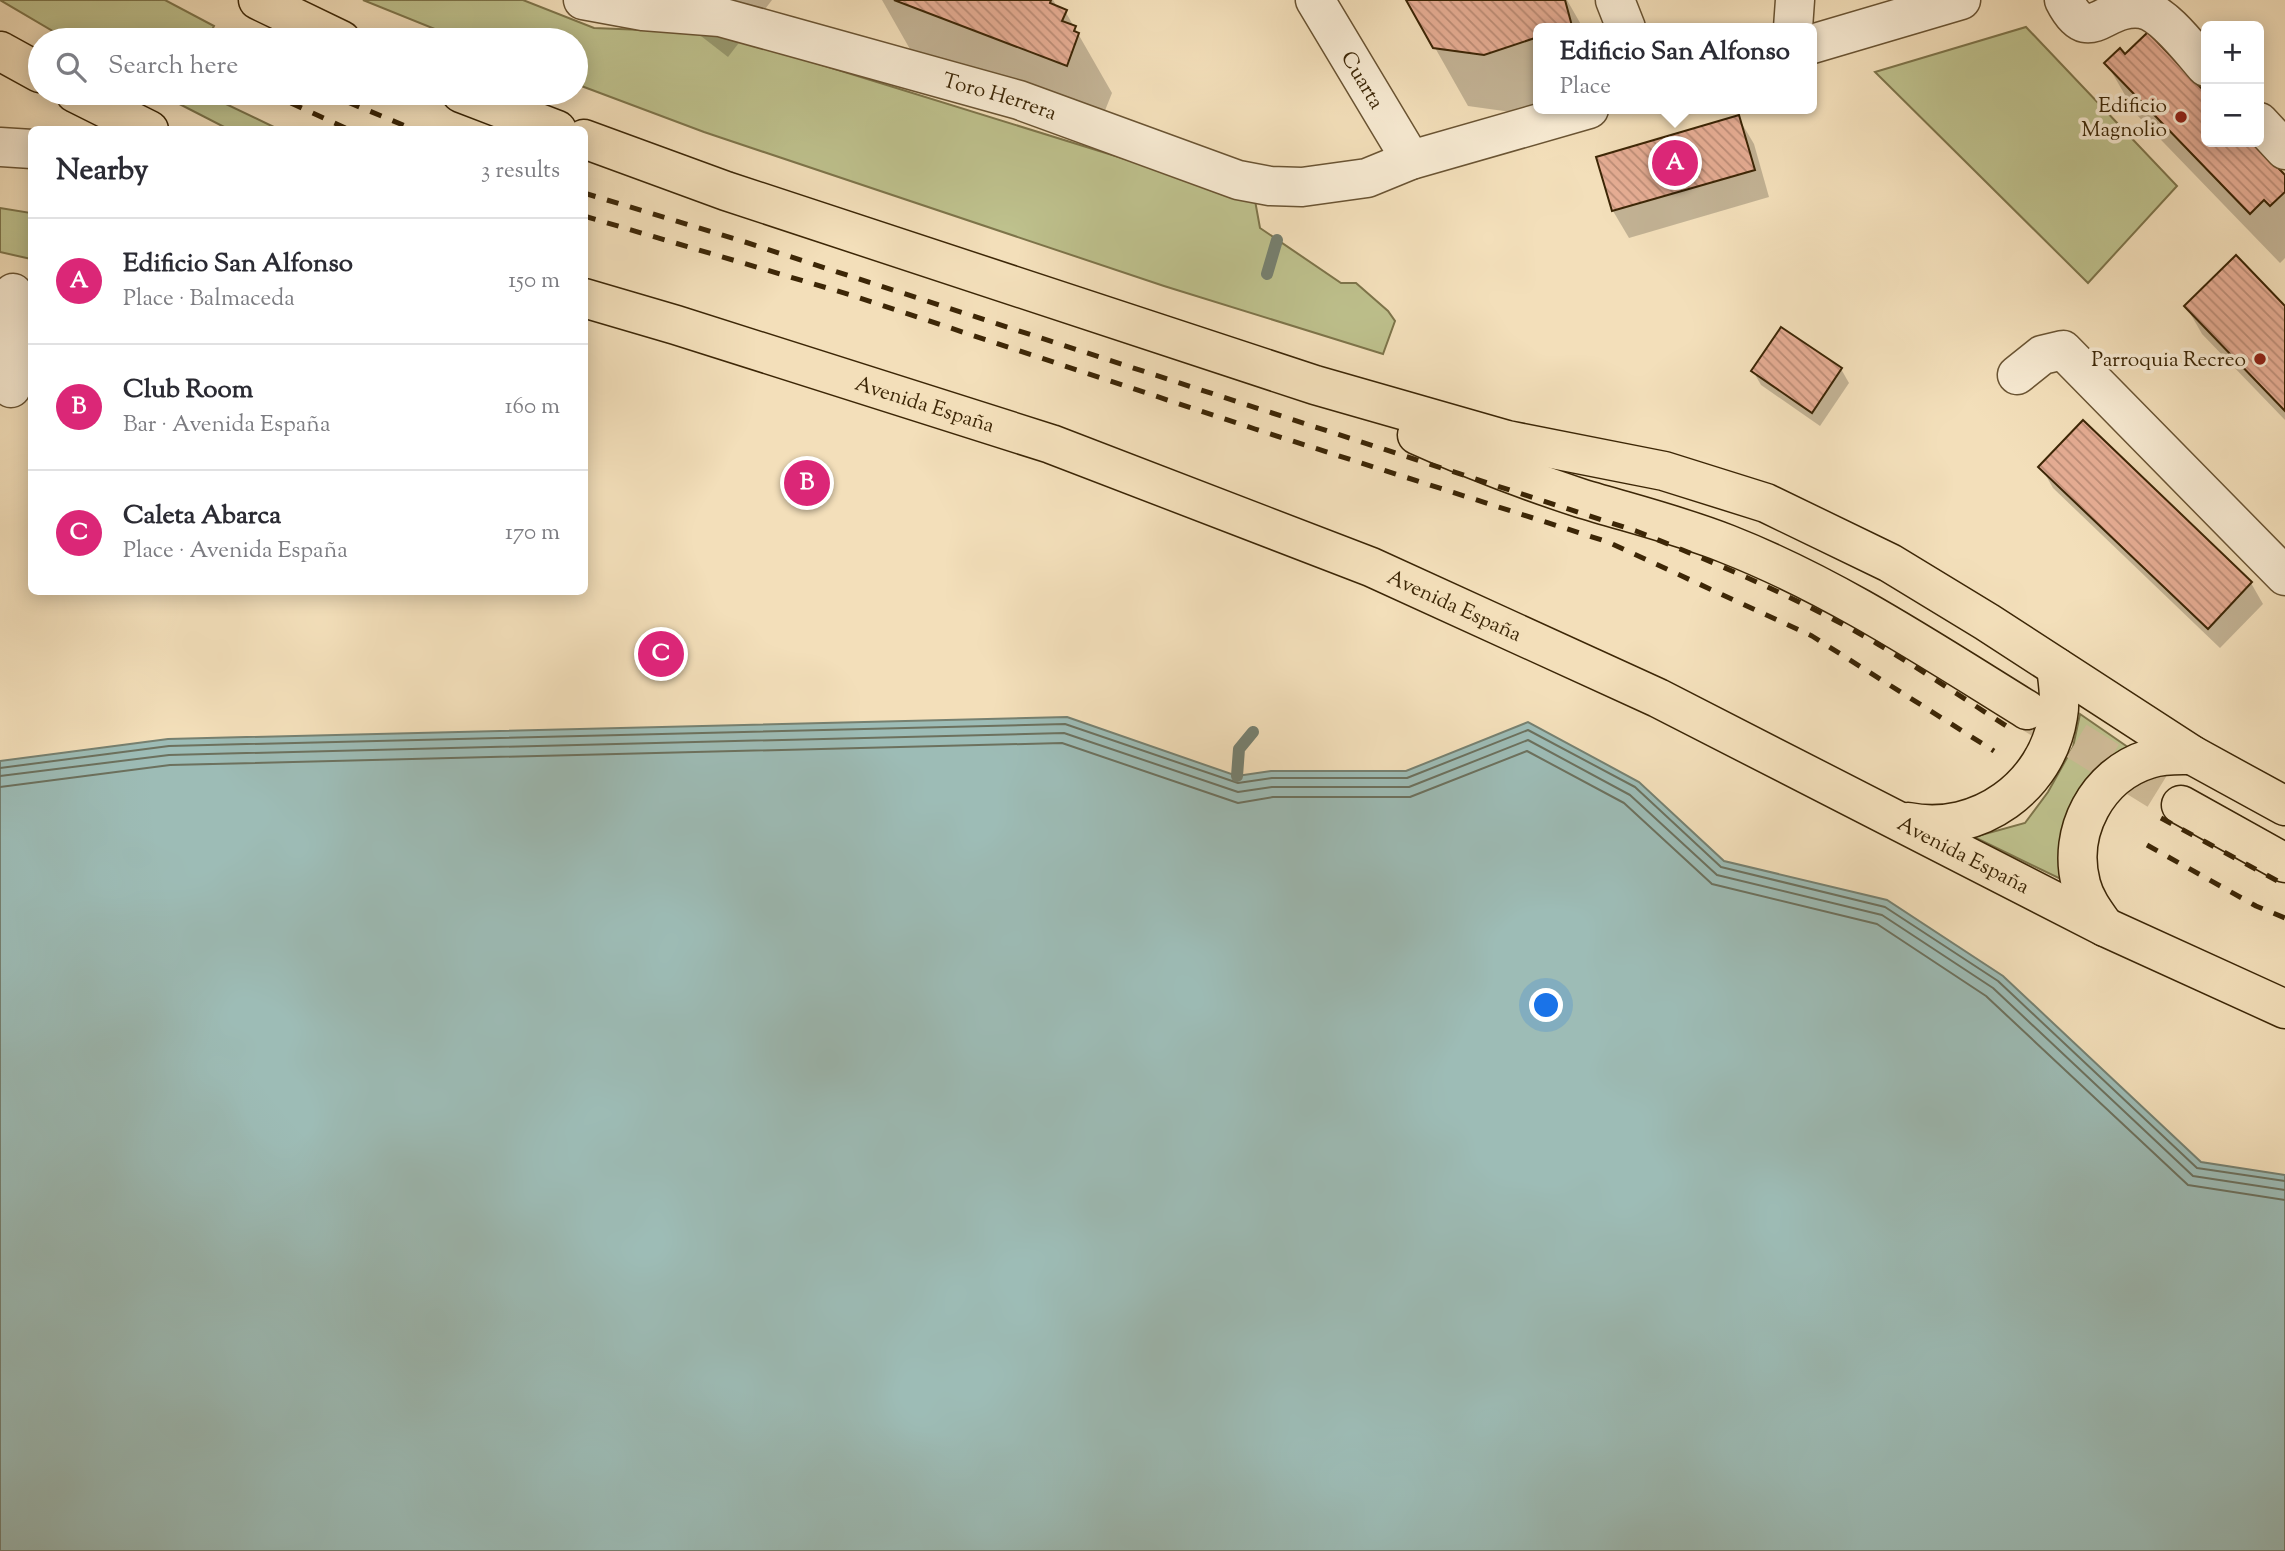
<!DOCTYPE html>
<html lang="en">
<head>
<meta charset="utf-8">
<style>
  :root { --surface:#fff; --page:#f7f7f7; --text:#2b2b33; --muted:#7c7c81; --line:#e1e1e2; --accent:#db2777 }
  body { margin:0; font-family:"Sorts Mill Goudy",serif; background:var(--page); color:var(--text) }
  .controls { position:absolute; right:21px; top:21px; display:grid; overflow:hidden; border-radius:10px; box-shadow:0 4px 18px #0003 }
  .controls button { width:63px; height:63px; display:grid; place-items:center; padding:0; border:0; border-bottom:2px solid var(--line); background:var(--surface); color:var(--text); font:35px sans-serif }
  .you { position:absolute; left:1547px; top:1006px; width:24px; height:24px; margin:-18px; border:5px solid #fff; border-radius:50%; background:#1a73e8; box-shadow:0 0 0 10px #1a73e833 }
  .badge { display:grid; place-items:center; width:46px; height:46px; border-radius:50%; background:var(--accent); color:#fff; font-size:23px; font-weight:700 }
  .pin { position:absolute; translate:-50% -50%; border:4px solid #fff; box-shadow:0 2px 7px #0006 }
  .popup { position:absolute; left:1533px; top:23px; width:284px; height:91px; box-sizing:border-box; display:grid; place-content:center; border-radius:10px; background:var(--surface); filter:drop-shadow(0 2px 5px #0005); font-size:23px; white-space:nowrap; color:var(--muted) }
  .popup b { font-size:26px; color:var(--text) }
  .popup::after { content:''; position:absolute; left:50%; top:100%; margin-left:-14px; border:14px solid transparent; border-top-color:var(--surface) }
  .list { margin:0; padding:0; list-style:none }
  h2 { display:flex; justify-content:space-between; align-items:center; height:91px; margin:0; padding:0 28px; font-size:30px }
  h2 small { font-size:23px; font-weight:400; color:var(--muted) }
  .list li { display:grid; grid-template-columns:46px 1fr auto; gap:21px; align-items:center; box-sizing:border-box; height:126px; padding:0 28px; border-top:2px solid var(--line) }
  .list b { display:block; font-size:26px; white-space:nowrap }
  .list p { margin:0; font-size:23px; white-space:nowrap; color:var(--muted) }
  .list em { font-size:23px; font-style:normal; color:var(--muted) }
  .icon { flex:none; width:38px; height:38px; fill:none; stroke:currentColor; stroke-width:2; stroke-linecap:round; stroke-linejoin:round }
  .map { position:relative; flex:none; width:2285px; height:1551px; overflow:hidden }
  .search { position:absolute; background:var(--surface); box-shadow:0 4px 18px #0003; left:28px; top:28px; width:560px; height:77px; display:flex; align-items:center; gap:18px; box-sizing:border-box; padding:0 24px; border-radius:38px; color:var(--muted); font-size:26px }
  .panel { position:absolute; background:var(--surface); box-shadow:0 4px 18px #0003; left:28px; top:126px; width:560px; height:469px; border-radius:10px }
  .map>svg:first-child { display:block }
  .green { fill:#bec18d; stroke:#7d744a; stroke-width:2 }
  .water { fill:#9dbcb6; stroke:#768070; stroke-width:2 }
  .shadow { fill:#0003 }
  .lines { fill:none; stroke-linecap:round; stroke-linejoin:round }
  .shore { stroke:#6c715e; stroke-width:2 }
  .stream { stroke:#768070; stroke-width:12 }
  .building { fill:url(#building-back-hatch); stroke:#3c2606; stroke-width:2 }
  .major-tunnel { stroke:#ceba96; stroke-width:38; stroke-dasharray:38 19; stroke-linecap:butt }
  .minor-casing { stroke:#6a5433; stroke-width:41 }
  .major-casing { stroke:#3c2606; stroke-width:41 }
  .minor { stroke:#f7ead2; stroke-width:38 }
  .major { stroke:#f3dfba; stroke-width:38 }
  .rail { stroke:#3c2606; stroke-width:5; stroke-dasharray:12 12; stroke-linecap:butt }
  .poi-dot { fill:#8f2418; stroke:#f7ead2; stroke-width:2.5 }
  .labels { text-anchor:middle; stroke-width:7; stroke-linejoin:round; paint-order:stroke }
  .street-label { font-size:21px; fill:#3c2606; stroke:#f7ead2 }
  .poi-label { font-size:21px; fill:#3c2606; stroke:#f7ead2; text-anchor:end }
</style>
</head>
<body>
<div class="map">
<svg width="2285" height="1551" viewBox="0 0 2285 1551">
  <defs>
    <pattern id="building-back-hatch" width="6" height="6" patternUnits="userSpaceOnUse" patternTransform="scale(1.75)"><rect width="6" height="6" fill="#e6ad94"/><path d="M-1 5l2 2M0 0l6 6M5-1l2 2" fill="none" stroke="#bc8d77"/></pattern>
  </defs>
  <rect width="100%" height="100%" fill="#f3dfba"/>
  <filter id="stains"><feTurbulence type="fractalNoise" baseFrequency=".00286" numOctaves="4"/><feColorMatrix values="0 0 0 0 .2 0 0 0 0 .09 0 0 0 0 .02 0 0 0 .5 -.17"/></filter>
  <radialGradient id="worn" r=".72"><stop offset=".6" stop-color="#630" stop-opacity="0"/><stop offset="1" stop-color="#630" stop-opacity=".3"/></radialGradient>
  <!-- green -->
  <g class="green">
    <polygon points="0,0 165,0 214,26 207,40 68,40"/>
    <polygon points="363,0 523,0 594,28 719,33 1225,190 1254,195 1260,228 1341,283 1356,283 1388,311 1395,321 1383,354 1164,286 704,132 576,84 576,40 462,40"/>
    <polygon points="2026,27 2177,186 2088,283 1875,72"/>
    <polygon points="158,93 203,93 278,129 228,129"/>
    <polygon points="0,208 31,213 31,259 0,252"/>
    <polygon points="2080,714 2135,752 2067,882 1974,837 2025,823 2048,792 2073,747"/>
  </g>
  <!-- water -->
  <polygon class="water" points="1067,717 1237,776 1271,771 1406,771 1528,722 1639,782 1724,861 1887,900 2003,976 2201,1162 2285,1175 2285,1551 0,1551 0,761 168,739"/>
  <!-- shadow -->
  <g class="shadow">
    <polygon points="668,0 772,0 728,57 679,19"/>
    <polygon points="882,0 1053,0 1058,8 1065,11 1112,93 1100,123 911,51"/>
    <polygon points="1408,0 1567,0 1583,28 1538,28 1538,106 1518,113 1468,106"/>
    <polygon points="2148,35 2206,96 2206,142 2250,142 2285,178 2285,258 2280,263 2136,114 2107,64 2124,56"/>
    <polygon points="1738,117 1754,144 1769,197 1629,238 1613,211 1598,158"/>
    <polygon points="2186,306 2285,309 2285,420 2202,334"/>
    <polygon points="1841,369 1849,383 1820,426 1761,385 1753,371"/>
    <polygon points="2041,467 2251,583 2263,604 2220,648 2053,488"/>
  </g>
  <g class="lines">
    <!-- shore -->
    <g class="shore">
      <polyline points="0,768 169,746 1065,724 1238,783 1272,778 1407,778 1528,730 1635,787 1721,867 1885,907 1998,981 2197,1168 2285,1181"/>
      <polyline points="0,776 169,755 1064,733 1238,792 1272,787 1409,787 1528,740 1630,795 1717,875 1882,915 1993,988 2193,1176 2285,1190"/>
      <polyline points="0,787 170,765 1062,743 1238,803 1273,797 1410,797 1527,751 1624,803 1712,884 1877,924 1986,996 2188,1185 2285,1200"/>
    </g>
    <!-- stream -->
    <g class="stream">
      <polyline points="1267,274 1277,240"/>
      <polyline points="1237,776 1239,749 1253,732"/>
    </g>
  </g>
  <!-- building -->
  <g class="building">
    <polygon points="894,0 1051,0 1050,3 1067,10 1062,21 1076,26 1074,31 1079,33 1067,66"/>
    <polygon points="1406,0 1565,0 1572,26 1564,28 1538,28 1538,37 1484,55 1433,48"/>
    <polygon points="2148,32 2206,93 2206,142 2253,142 2285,175 2285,192 2270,206 2264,200 2250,214 2104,63 2120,48 2125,54"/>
    <polygon points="1739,115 1755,170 1612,211 1596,157"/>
    <polygon points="2236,255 2285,306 2285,411 2184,306"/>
    <polygon points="1781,327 1842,368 1812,413 1751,371"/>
    <polygon points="2083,420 2252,582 2208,629 2038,467"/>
  </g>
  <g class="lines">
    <!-- major-tunnel -->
    <polyline class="major-tunnel" points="2028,711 2181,805"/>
    <!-- minor casing -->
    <g class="minor-casing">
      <g id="minor">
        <path id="s1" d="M583 0 643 11 720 17 789 36 1019 100 1238 180 1270 186 1302 187 1367 178 1411 160 1589 109"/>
        <path id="s2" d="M1315 0 1411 160"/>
        <polyline points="1615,0 1626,28"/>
        <path d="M2064 0C2089 50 2103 3 2142 9 2164 13 2191 50 2206 67"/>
        <polyline points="1793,28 1795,0"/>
        <polyline points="1812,44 1961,0"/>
        <polyline points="2259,122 2285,150"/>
        <polyline points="0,147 32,149"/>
        <polyline points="2017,375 2042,355 2063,350 2285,576"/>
        <polyline points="11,388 13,293"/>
      </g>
    </g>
    <!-- major casing -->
    <g class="major-casing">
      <g id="major">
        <polyline points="258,0 341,40"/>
        <polyline points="0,51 40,73"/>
        <polyline points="75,93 149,130"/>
        <polyline points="461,93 557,130"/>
        <polyline points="584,139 726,191 1315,385 1507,440 1664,471 1766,503 1890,563 1987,622 2192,755 2285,806"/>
        <path id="s3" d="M584 298 676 325 1051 444 1371 567 1658 698 2105 927 2285 1009"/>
        <path d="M1417 435C1470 459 1525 480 1580 498 1629 513 1679 525 1727 544 1834 586 1930 650 2027 710"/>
        <polyline points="2181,805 2285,863"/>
        <path d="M1908 822C1979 836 2047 786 2058 716 2061 700 2058 683 2056 667"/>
        <path d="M2105 927C2095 913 2085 900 2081 884 2067 832 2097 775 2149 759 2163 754 2178 755 2192 755"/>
      </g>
    </g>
    <!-- minor -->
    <use href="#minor" class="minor"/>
    <!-- major -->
    <use href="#major" class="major"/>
    <!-- rail -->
    <g class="rail">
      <polyline points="269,93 350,130"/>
      <polyline points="326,93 415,130"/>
      <path d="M584 193 745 242 1636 531C1718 564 1799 598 1876 643 1922 670 1966 700 2011 729"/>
      <polyline points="584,216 851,295 1255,429 1608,542 1812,636 1994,751"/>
      <polyline points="2161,818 2285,885"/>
      <polyline points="2147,845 2256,906 2285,918"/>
    </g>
  </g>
  <!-- markers -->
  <g class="poi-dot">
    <circle cx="2181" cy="117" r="7"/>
    <circle cx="2260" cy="359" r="7"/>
  </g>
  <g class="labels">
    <!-- street labels -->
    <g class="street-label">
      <text dy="7" stroke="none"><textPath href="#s2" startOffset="93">Cuarta</textPath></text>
      <text dy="7" stroke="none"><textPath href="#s1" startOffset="429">Toro Herrera</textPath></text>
      <text dy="7" stroke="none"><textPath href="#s3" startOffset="357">Avenida España</textPath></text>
      <text dy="7" stroke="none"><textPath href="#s3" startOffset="924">Avenida España</textPath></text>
      <text dy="7" stroke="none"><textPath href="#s3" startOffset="1491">Avenida España</textPath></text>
    </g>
    <!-- poi labels -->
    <g class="poi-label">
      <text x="2167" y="112">Edificio<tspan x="2167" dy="24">Magnolio</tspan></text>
      <text x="2246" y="366">Parroquia Recreo</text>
    </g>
  </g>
  <rect width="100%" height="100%" filter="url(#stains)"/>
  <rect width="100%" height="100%" fill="url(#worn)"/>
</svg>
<div class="controls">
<button>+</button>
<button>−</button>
</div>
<div class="you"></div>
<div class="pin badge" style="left:1675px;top:163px">A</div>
<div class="popup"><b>Edificio San Alfonso</b>Place</div>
<div class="pin badge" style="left:807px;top:483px">B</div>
<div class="pin badge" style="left:661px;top:654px">C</div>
<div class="search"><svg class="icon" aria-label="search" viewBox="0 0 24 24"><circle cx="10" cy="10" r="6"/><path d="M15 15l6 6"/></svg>Search here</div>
<section class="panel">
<h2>Nearby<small>3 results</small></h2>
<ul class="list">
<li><span class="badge">A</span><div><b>Edificio San Alfonso</b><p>Place · Balmaceda</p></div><em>150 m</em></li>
<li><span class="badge">B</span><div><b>Club Room</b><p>Bar · Avenida España</p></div><em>160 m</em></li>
<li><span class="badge">C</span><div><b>Caleta Abarca</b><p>Place · Avenida España</p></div><em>170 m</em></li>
</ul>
</section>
</div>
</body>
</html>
